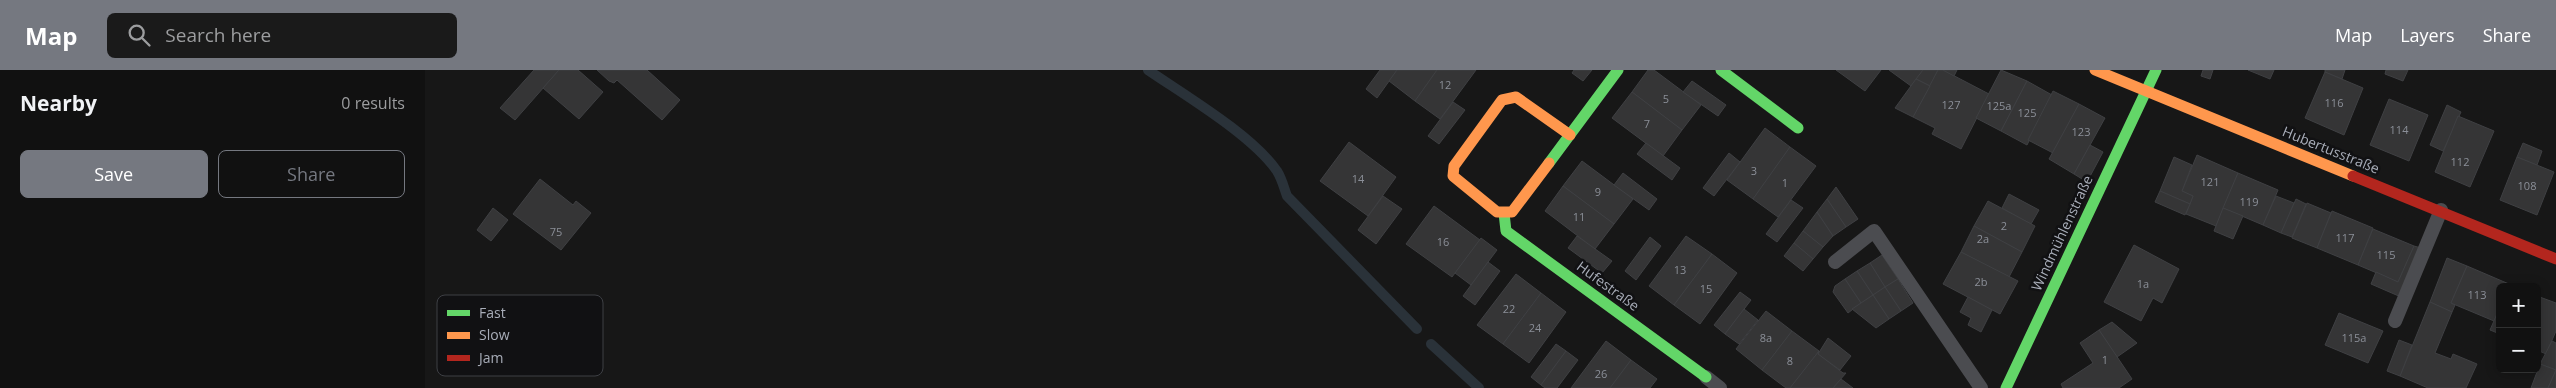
<!DOCTYPE html>
<html lang="en">
<head>
<meta charset="utf-8">
<style>
  :root { --surface:#111; --page:#1a1a1a; --text:#f1f3f6; --muted:#9c9d9f; --line:#303131; --accent:#757880 }
  body { margin:0; font-family:"Open Sans",sans-serif; background:var(--page); color:var(--text) }
  .controls { position:absolute; right:15px; bottom:15px; display:grid; overflow:hidden; border-radius:8px; box-shadow:0 2px 12px #0003 }
  .controls button { width:45px; height:45px; display:grid; place-items:center; padding:0; border:0; border-bottom:1px solid var(--line); background:var(--surface); color:var(--text); font:25px sans-serif }
  .list { margin:0; padding:0; list-style:none }
  h2 { display:flex; justify-content:space-between; align-items:center; height:65px; margin:0; padding:0 20px; font-size:21px }
  h2 small { font-size:16px; font-weight:400; color:var(--muted) }
  .actions { display:flex; gap:10px; padding:15px 20px }
  .actions a { flex:1; padding:11px 0; border:1px solid var(--accent); border-radius:8px; text-align:center; font-size:18px; color:var(--accent) }
  .actions .main { background:var(--accent); color:#fff }
  .icon { flex:none; width:28px; height:28px; fill:none; stroke:currentColor; stroke-width:2; stroke-linecap:round; stroke-linejoin:round }
  .map { position:relative; flex:none; width:2131px; height:318px; overflow:hidden }
  header { display:flex; align-items:center; gap:30px; box-sizing:border-box; height:70px; padding:0 25px; background:var(--accent); color:#fff }
  header strong { font-size:24px }
  nav { display:flex; gap:28px; margin-inline-start:auto; font-size:18px }
  .search { width:350px; height:45px; background:var(--page); display:flex; align-items:center; gap:12px; box-sizing:border-box; padding:0 18px; border-radius:8px; color:var(--muted); font-size:19px }
  main { display:flex }
  aside { flex:1; background:var(--surface) }
  .map>svg:first-child { display:block }
  .lines { fill:none; stroke-linecap:round; stroke-linejoin:round }
  .stream { stroke:#2a3239; stroke-width:10 }
  .building { fill:#353536; stroke:#3f4043 }
  .lane { stroke:#4b4c50; stroke-width:14 }
  .fast { stroke:#63d668; stroke-width:11 }
  .slow { stroke:#ff974d; stroke-width:11 }
  .jam { stroke:#b3261e; stroke-width:11 }
  .labels { text-anchor:middle; stroke-width:5; stroke-linejoin:round; paint-order:stroke }
  .number-label { font-size:11px; fill:#8b8f98 }
  .street-label { font-size:14px; fill:#a8adb8; stroke:#111113 }
  .key { fill:#111113; stroke:#3e4045; stroke-width:1 }
  .key-label { font-size:14px; fill:#a8adb8 }
</style>
</head>
<body>
<header>
<strong>Map</strong>
<div class="search"><svg class="icon" aria-label="search" viewBox="0 0 24 24"><circle cx="10" cy="10" r="6"/><path d="M15 15l6 6"/></svg>Search here</div>
<nav><a>Map</a><a>Layers</a><a>Share</a></nav>
</header>
<main>
<aside>
<h2>Nearby<small>0 results</small></h2>
<ul class="list">
</ul>
<div class="actions"><a class="main">Save</a><a>Share</a></div>
</aside>
<div class="map">
<svg width="2131" height="318" viewBox="0 0 2131 318">
  <rect width="100%" height="100%" fill="#171717"/>
  <g class="lines">
    <!-- stream -->
    <g class="stream">
      <path d="M723 0C761 26 827 65 852 101 857 109 859 118 862 126L992 259"/>
      <polyline points="1006,274 1054,318"/>
    </g>
  </g>
  <!-- building -->
  <g class="building">
    <polygon points="109,0 134,0 90,50 75,38"/>
    <polygon points="134,0 153,0 178,22 154,49 118,18"/>
    <polygon points="172,0 222,0 255,30 237,50 192,10 189,13 184,11"/>
    <polygon points="955,0 972,0 952,28 941,19"/>
    <polygon points="972,0 1012,0 990,31 964,11"/>
    <polygon points="1012,0 1051,0 1015,49 990,31"/>
    <polygon points="1149,0 1167,0 1158,11 1147,3"/>
    <polygon points="1223,0 1229,0 1276,35 1257,60 1207,22"/>
    <polygon points="1411,0 1456,0 1440,21"/>
    <polygon points="1464,0 1498,0 1486,16"/>
    <polygon points="1498,0 1513,0 1505,16 1491,9"/>
    <polygon points="1513,0 1518,0 1564,24 1536,79 1507,64 1510,58 1488,47"/>
    <polygon points="1518,0 1532,0 1529,6"/>
    <polygon points="1576,0 1602,11 1576,61 1551,48"/>
    <polygon points="1778,0 1788,0 1785,9 1776,6"/>
    <polygon points="1823,0 1849,0 1845,9"/>
    <polygon points="1900,0 1920,0 1917,9 1900,2"/>
    <polygon points="1961,0 1983,0 1978,11 1960,4"/>
    <polygon points="1900,2 1938,18 1919,65 1880,48"/>
    <polygon points="1491,9 1505,16 1488,47 1470,38"/>
    <polygon points="1267,11 1301,35 1293,46 1258,22"/>
    <polygon points="1602,11 1627,25 1602,75 1576,61"/>
    <polygon points="1628,21 1654,34 1628,83 1603,70"/>
    <polygon points="1207,22 1257,60 1238,86 1187,48"/>
    <polygon points="1964,29 2003,45 1984,91 1945,75"/>
    <polygon points="1028,32 1040,40 1014,74 1003,66"/>
    <polygon points="1654,34 1680,48 1649,104 1624,89"/>
    <polygon points="2022,35 2036,42 2018,81 2005,75"/>
    <polygon points="2033,46 2069,61 2045,117 2010,102"/>
    <polygon points="1340,58 1365,77 1328,129 1302,110"/>
    <polygon points="924,72 971,107 943,146 895,111"/>
    <polygon points="1221,73 1255,98 1247,110 1212,84"/>
    <polygon points="2098,73 2117,81 2112,95 2092,87"/>
    <polygon points="1665,75 1678,82 1662,112 1649,104"/>
    <polygon points="1365,77 1391,96 1353,147 1328,129"/>
    <polygon points="1304,83 1315,92 1289,126 1278,118"/>
    <polygon points="1772,85 1813,103 1791,156 1761,144 1768,126 1757,121"/>
    <polygon points="1749,87 1767,95 1757,121 1768,126 1765,134 1735,121"/>
    <polygon points="2092,87 2129,102 2112,145 2075,130"/>
    <polygon points="1157,91 1208,129 1189,154 1138,116"/>
    <polygon points="1198,103 1232,129 1224,140 1189,115"/>
    <polygon points="1813,103 1853,120 1838,155 1798,138"/>
    <polygon points="115,109 148,135 151,131 166,143 136,180 88,144"/>
    <polygon points="1138,116 1189,154 1170,179 1120,141"/>
    <polygon points="1411,117 1433,149 1421,157 1402,129"/>
    <polygon points="1735,121 1765,134 1760,145 1730,132"/>
    <polygon points="1584,124 1614,140 1606,154 1577,138"/>
    <polygon points="958,126 977,139 951,174 933,160"/>
    <polygon points="1851,126 1869,133 1856,163 1838,155"/>
    <polygon points="1402,129 1421,157 1408,166 1392,142"/>
    <polygon points="1871,129 1881,134 1867,167 1856,163"/>
    <polygon points="1366,130 1378,138 1352,172 1341,164"/>
    <polygon points="1563,131 1610,156 1597,182 1549,156"/>
    <polygon points="1882,133 1906,143 1892,178 1867,168"/>
    <polygon points="1009,136 1055,170 1027,207 981,174"/>
    <polygon points="68,138 83,150 66,171 52,160"/>
    <polygon points="1798,138 1818,146 1808,169 1789,161"/>
    <polygon points="1907,141 1948,158 1933,195 1892,178"/>
    <polygon points="1392,142 1408,166 1398,177 1378,161"/>
    <polygon points="1549,156 1597,182 1584,207 1536,182"/>
    <polygon points="1948,159 1989,176 1973,212 1933,195"/>
    <polygon points="1378,161 1398,177 1388,189 1369,173"/>
    <polygon points="1152,166 1187,191 1177,203 1143,178"/>
    <polygon points="1261,166 1287,184 1249,235 1224,216"/>
    <polygon points="1225,167 1236,176 1211,210 1200,201"/>
    <polygon points="1056,168 1072,180 1046,215 1030,203"/>
    <polygon points="1369,173 1388,189 1378,201 1359,186"/>
    <polygon points="1709,175 1754,199 1737,233 1728,228 1716,251 1679,232"/>
    <polygon points="1989,176 1996,178 1976,227 1946,214 1951,202 1973,212"/>
    <polygon points="1536,182 1593,211 1575,244 1518,214"/>
    <polygon points="1287,184 1312,203 1275,254 1249,235"/>
    <polygon points="1457,185 1473,209 1460,217 1445,193"/>
    <polygon points="2022,188 2042,196 2026,233 2030,235 2027,242 2005,232"/>
    <polygon points="1063,192 1075,201 1050,235 1038,226"/>
    <polygon points="1445,193 1460,217 1448,225 1432,201"/>
    <polygon points="2042,196 2084,214 2083,217 2075,217 2075,237 2069,251 2026,233"/>
    <polygon points="1432,201 1448,225 1436,233 1420,209"/>
    <polygon points="1091,204 1116,223 1078,274 1052,255"/>
    <polygon points="1420,209 1436,233 1423,243 1408,222 1410,216"/>
    <polygon points="1473,209 1488,233 1476,241 1460,217"/>
    <polygon points="1460,217 1476,241 1464,249 1448,225"/>
    <polygon points="1315,222 1326,230 1300,264 1289,255"/>
    <polygon points="1116,223 1141,242 1104,293 1078,274"/>
    <polygon points="1448,225 1464,249 1451,258 1427,239"/>
    <polygon points="2112,226 2131,233 2131,261 2121,284 2112,280"/>
    <polygon points="1543,227 1567,240 1556,262 1543,255 1546,248 1535,242"/>
    <polygon points="2005,232 2027,242 2010,283 2026,289 2028,284 2052,294 2041,318 2003,318 1975,306"/>
    <polygon points="2075,237 2075,264 2065,260"/>
    <polygon points="1319,239 1333,250 1314,274 1300,264"/>
    <polygon points="1341,241 1367,261 1337,300 1311,279"/>
    <polygon points="1914,243 1958,261 1943,293 1900,275"/>
    <polygon points="1687,252 1712,273 1692,287 1674,260"/>
    <polygon points="1674,260 1707,309 1694,318 1638,318 1636,314 1668,293 1655,273"/>
    <polygon points="1367,261 1394,281 1365,318 1361,318 1337,300"/>
    <polygon points="1403,268 1426,286 1415,300 1393,284"/>
    <polygon points="1974,270 1987,275 1975,306 1962,301"/>
    <polygon points="1181,271 1206,290 1185,318 1146,318"/>
    <polygon points="2127,271 2131,273 2131,300 2115,294"/>
    <polygon points="1131,274 1141,281 1116,315 1106,307"/>
    <polygon points="1141,281 1153,290 1132,318 1120,318 1116,315"/>
    <polygon points="1394,281 1393,284 1418,303 1421,303 1408,318 1365,318"/>
    <polygon points="1206,290 1232,309 1225,318 1185,318"/>
    <polygon points="2115,294 2131,300 2123,318 2106,318"/>
    <polygon points="2131,300 2131,318 2123,318"/>
    <polygon points="1416,309 1428,318 1408,318"/>
  </g>
  <g class="lines">
    <!-- lane -->
    <g class="lane">
      <polyline points="1410,192 1449,161 1556,318"/>
      <polyline points="1970,251 2016,140"/>
      <polyline points="1281,307 1295,318"/>
    </g>
    <!-- fast -->
    <g class="fast">
      <polyline points="1296,0 1373,58"/>
      <polyline points="1124,93 1193,0"/>
      <polyline points="1079,143 1081,161 1281,307"/>
      <polyline points="1581,318 1731,0"/>
    </g>
    <!-- slow -->
    <g class="slow">
      <polyline points="1670,0 1928,106"/>
      <polyline points="1124,93 1087,142 1072,142 1028,106 1029,96 1077,30 1091,27 1145,65"/>
    </g>
    <!-- jam -->
    <polyline class="jam" points="1928,106 2131,189"/>
  </g>
  <g class="labels">
    <!-- number labels -->
    <g class="number-label">
      <text x="1020" y="19">12</text>
      <text x="1241" y="33">5</text>
      <text x="1909" y="37">116</text>
      <text x="1526" y="39">127</text>
      <text x="1574" y="40">125a</text>
      <text x="1602" y="47">125</text>
      <text x="1222" y="58">7</text>
      <text x="1974" y="64">114</text>
      <text x="1656" y="66">123</text>
      <text x="2035" y="96">112</text>
      <text x="1329" y="105">3</text>
      <text x="933" y="113">14</text>
      <text x="1785" y="116">121</text>
      <text x="1360" y="117">1</text>
      <text x="2102" y="120">108</text>
      <text x="1173" y="126">9</text>
      <text x="1824" y="136">119</text>
      <text x="1154" y="151">11</text>
      <text x="1579" y="160">2</text>
      <text x="131" y="166">75</text>
      <text x="1920" y="172">117</text>
      <text x="1558" y="173">2a</text>
      <text x="1018" y="176">16</text>
      <text x="1961" y="189">115</text>
      <text x="1255" y="204">13</text>
      <text x="1556" y="216">2b</text>
      <text x="1718" y="218">1a</text>
      <text x="1281" y="223">15</text>
      <text x="2052" y="229">113</text>
      <text x="1084" y="243">22</text>
      <text x="1110" y="262">24</text>
      <text x="1341" y="272">8a</text>
      <text x="1929" y="272">115a</text>
      <text x="1680" y="294">1</text>
      <text x="1365" y="295">8</text>
      <text x="1176" y="308">26</text>
    </g>
    <!-- street labels -->
    <g class="street-label">
      <text transform="translate(1906 80) rotate(22)" y="5">Hubertusstraße</text>
      <text transform="translate(1637 163) rotate(-65)" y="5">Windmühlenstraße</text>
      <text transform="translate(1183 216) rotate(36)" y="5">Hufestraße</text>
    </g>
  </g>
  <!-- legend -->
  <rect x="12" y="225" width="166" height="81" rx="8" class="key"/>
  <rect x="22" y="240" width="23" height="6" fill="#63d668"/>
  <rect x="22" y="262" width="23" height="7" fill="#ff974d"/>
  <rect x="22" y="285" width="23" height="6" fill="#b3261e"/>
  <g class="key-label">
    <text x="54" y="248">Fast</text>
    <text x="54" y="270">Slow</text>
    <text x="54" y="293">Jam</text>
  </g>
</svg>
<div class="controls">
<button>+</button>
<button>−</button>
</div>
</div>
</main>
</body>
</html>
